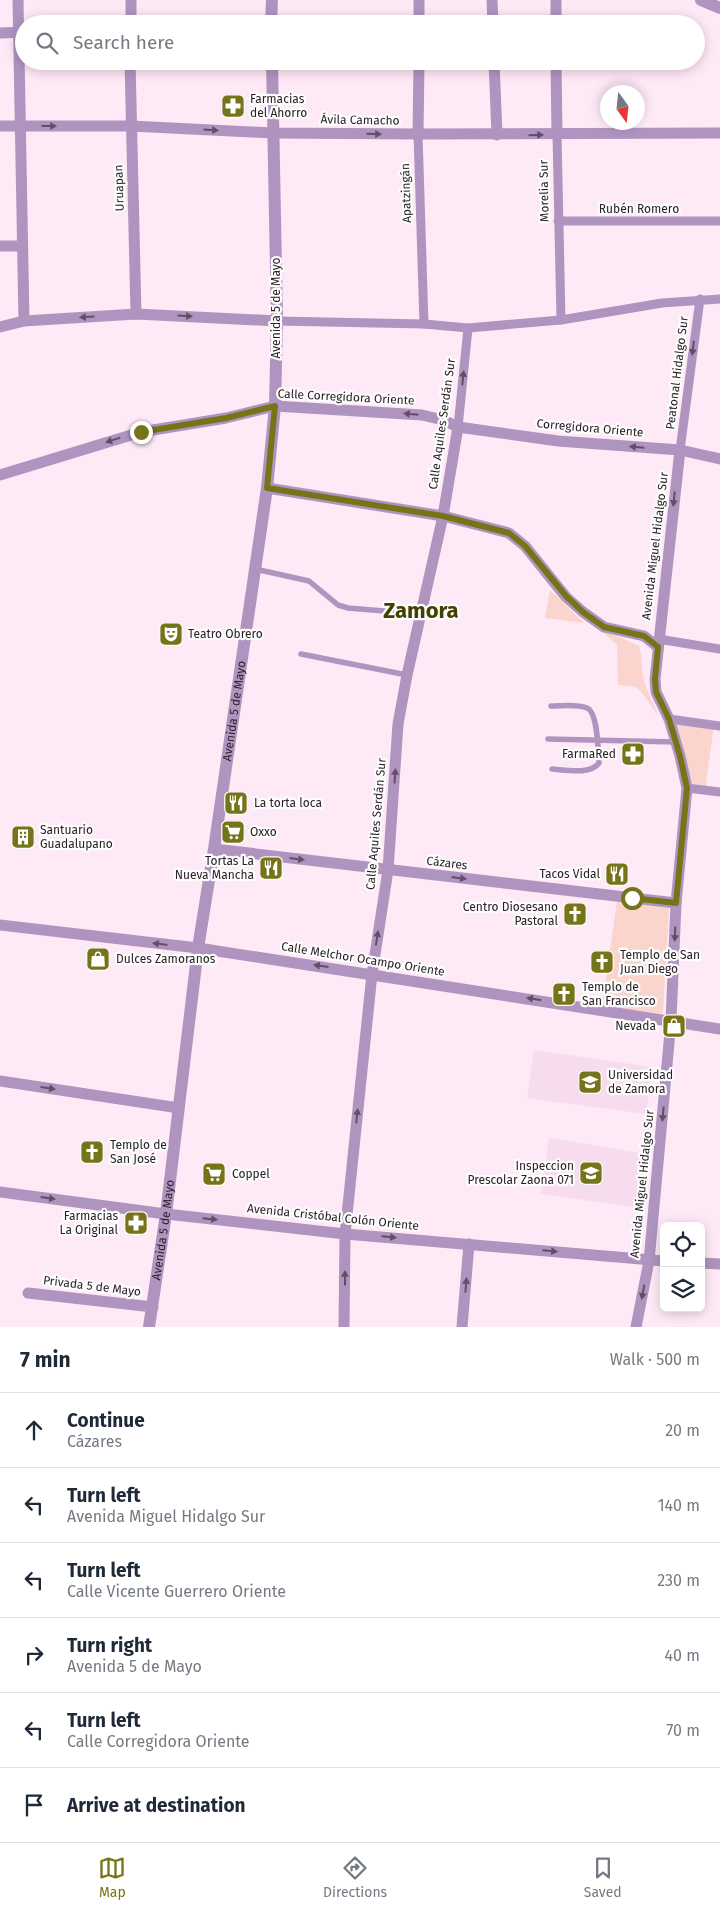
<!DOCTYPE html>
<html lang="en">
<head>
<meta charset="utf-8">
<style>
  :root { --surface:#fff; --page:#f6f6f7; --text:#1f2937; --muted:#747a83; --line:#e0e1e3; --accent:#767418 }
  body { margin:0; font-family:"Fira Sans",sans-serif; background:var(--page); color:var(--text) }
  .controls { position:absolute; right:15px; bottom:15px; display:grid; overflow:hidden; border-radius:8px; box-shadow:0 2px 12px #0003 }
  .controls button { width:45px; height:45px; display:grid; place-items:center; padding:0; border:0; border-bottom:1px solid var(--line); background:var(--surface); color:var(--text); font:25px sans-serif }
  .compass { position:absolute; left:600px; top:85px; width:45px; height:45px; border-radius:50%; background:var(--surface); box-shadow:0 2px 12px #0003; rotate:165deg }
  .stop { position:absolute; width:15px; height:15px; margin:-11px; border:4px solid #767418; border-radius:50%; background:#fff }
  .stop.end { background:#767418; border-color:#fff; box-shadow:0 1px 5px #0008 }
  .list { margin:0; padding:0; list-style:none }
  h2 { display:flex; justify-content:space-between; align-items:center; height:65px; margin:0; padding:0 20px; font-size:21px }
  h2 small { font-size:16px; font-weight:400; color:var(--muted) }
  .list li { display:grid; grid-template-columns:32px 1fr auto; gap:15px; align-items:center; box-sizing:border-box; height:75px; padding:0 20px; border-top:1px solid var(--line) }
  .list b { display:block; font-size:19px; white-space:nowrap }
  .list p { margin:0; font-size:16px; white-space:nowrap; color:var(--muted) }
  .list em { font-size:16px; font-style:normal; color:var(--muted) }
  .icon { flex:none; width:28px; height:28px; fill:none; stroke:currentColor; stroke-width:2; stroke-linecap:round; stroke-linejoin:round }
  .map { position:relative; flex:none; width:720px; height:1327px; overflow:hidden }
  .search { position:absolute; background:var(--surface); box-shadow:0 2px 12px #0003; left:15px; right:15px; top:15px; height:55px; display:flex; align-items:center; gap:12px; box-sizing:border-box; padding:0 18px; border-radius:28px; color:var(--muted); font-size:19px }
  .sheet { height:515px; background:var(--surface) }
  nav { display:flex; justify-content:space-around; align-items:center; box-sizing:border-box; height:70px; border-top:1px solid var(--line); background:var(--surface); font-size:14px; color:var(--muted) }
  nav a { display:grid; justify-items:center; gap:2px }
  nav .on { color:var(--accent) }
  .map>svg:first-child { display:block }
  .built { fill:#f7dbee }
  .green { fill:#fad5ce }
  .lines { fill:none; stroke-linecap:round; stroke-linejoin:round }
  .service { stroke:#af94c0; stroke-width:5.5 }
  .pedestrian { stroke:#af94c0; stroke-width:9 }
  .minor { stroke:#af94c0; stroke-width:11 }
  .tertiary { stroke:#af94c0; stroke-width:12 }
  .oneway { fill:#5f5064 }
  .route { stroke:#767418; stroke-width:6 }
  .labels { text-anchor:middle; stroke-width:4.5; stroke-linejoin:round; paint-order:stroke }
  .poi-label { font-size:12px; fill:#2a2227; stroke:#fdfdfd; text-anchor:start }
  .street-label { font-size:12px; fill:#2a2227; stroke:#fdfdfd }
  .town-label { font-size:22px; font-weight:bold; fill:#434100; stroke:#fdfdfd }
</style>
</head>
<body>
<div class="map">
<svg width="720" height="1327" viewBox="0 0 720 1327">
  <rect width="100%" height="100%" fill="#fee9f6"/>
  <!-- built -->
  <g class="built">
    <polygon points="534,1050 652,1067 646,1114 527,1098"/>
    <polygon points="549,1138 641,1153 635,1207 541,1194"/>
  </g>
  <!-- green -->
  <g class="green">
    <polygon points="550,590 584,623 545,618"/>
    <path d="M597 627 639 646C643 656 641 667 643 677 647 692 654 705 660 718L640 690 633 686 618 685 617 645Z"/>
    <polygon points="669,719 714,725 705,790 687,788"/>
    <polygon points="617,901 669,907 663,1014 602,1006"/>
  </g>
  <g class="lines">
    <!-- service -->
    <g class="service">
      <polyline points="255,569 309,581 338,605 348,608 384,611 420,617"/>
      <polyline points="301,654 407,675"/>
      <path d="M551 706C562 706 577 704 587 708 598 712 598 751 599 763 590 775 566 770 552 769"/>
      <polyline points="548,739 676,742"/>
    </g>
    <!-- pedestrian -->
    <g class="pedestrian">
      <polyline points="418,134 424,324"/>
      <polyline points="557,134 561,320"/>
      <polyline points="558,221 720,221"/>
      <polyline points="277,321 424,324 468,328 561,320 662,303 720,299"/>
      <polyline points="458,427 468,328"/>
      <polyline points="680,450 700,299"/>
      <polyline points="658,639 720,649"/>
      <polyline points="669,719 720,726"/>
      <polyline points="687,788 720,792"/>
    </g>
    <!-- minor -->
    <g class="minor">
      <polyline points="18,0 24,321"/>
      <polyline points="492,0 493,24"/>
      <polyline points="556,0 556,24"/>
      <polyline points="131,24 131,0"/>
      <polyline points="419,24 419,0"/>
      <polyline points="0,33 24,32"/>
      <polyline points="130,61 136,314"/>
      <polyline points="494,61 497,135"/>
      <polyline points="556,61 557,134"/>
      <polyline points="0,126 131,126 273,133 418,134 720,133"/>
      <polyline points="418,134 419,61"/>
      <polyline points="0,246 22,246"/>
      <polyline points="0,327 24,321 136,314 277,321"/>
      <polyline points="0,475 141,432 226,418 275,406 422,415 443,420 458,427 558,441 680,450 720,459"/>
      <polyline points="267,488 443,516 509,533 525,546 566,597 583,612 604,627 644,636 658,647"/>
      <polyline points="214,849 676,903"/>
      <polyline points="0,925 198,948 720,1029"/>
      <polyline points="0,1081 179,1108"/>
      <polyline points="0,1192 166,1214 345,1234 664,1261"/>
      <polyline points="701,1263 720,1264"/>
      <polyline points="28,1293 153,1307"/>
      <polyline points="344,1327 345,1234 372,974 388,870 398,724 407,675 443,516 458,427"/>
      <polyline points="462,1327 469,1244"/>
      <polyline points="636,1327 649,1261 671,1021 676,903 687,788 680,756 669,719 656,692 655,679 680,450"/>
    </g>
    <!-- tertiary -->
    <g class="tertiary">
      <polyline points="701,0 720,8"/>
      <polyline points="271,24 272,0"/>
      <path id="s1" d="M149 1327 166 1214 198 948 214 849 267 488 275 406 277 321 272 61"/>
    </g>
  </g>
  <!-- one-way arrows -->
  <defs><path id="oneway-solid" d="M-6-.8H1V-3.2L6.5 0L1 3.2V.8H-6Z" transform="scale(1.25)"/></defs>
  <g class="oneway">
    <use href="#oneway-solid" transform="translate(49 126)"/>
    <use href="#oneway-solid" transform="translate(211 130) rotate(3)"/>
    <use href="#oneway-solid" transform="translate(374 134) rotate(1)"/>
    <use href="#oneway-solid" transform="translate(536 135) rotate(-1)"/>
    <use href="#oneway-solid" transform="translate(185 316) rotate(3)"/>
    <use href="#oneway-solid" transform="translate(87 317) rotate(176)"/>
    <use href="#oneway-solid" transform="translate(693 348) rotate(97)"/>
    <use href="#oneway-solid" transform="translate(463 378) rotate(-84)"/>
    <use href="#oneway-solid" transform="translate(411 414) rotate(-175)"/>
    <use href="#oneway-solid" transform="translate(113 440) rotate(163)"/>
    <use href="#oneway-solid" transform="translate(637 447) rotate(-175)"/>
    <use href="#oneway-solid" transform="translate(674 499) rotate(96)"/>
    <use href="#oneway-solid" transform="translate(395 776) rotate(-86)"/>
    <use href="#oneway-solid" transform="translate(297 859) rotate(7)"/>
    <use href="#oneway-solid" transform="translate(459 878) rotate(7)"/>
    <use href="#oneway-solid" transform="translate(675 934) rotate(92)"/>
    <use href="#oneway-solid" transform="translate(377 938) rotate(-81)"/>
    <use href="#oneway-solid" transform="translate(160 944) rotate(-173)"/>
    <use href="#oneway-solid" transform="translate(321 966) rotate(-172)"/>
    <use href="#oneway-solid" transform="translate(534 999) rotate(-171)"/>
    <use href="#oneway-solid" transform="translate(48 1088) rotate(8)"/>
    <use href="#oneway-solid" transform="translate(663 1114) rotate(95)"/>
    <use href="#oneway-solid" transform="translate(357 1116) rotate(-84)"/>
    <use href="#oneway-solid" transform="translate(48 1198) rotate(8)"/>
    <use href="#oneway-solid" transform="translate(210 1219) rotate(6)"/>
    <use href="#oneway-solid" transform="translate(389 1237) rotate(5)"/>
    <use href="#oneway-solid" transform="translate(550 1251) rotate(5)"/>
    <use href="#oneway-solid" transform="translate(345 1278) rotate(-90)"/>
    <use href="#oneway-solid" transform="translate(466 1285) rotate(-85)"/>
    <use href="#oneway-solid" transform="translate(643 1292) rotate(101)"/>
  </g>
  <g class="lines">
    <!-- route -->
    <polyline class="route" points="141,432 226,418 275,406 267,488 443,516 509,533 525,546 566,596 583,612 604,627 644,636 658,647 655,679 656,692 669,719 680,756 687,788 676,903 632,898"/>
  </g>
  <!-- icons -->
  <defs>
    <g id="pharmacy-square" transform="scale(1.25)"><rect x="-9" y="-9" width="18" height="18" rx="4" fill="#767418" stroke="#fdfdfd"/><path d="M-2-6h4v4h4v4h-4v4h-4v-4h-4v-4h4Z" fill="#fff"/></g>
    <g id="theatre-square" transform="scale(1.25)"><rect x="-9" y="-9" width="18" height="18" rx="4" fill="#767418" stroke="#fdfdfd"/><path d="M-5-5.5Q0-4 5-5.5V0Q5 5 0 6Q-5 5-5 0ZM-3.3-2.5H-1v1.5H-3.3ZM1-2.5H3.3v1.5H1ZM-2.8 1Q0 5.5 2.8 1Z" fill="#fff"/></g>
    <g id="restaurant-square" transform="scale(1.25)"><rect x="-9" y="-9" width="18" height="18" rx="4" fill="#767418" stroke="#fdfdfd"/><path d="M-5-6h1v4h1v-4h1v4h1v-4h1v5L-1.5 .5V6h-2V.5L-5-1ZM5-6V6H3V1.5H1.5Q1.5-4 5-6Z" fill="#fff"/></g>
    <g id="supermarket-square" transform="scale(1.25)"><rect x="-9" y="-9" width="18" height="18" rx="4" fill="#767418" stroke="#fdfdfd"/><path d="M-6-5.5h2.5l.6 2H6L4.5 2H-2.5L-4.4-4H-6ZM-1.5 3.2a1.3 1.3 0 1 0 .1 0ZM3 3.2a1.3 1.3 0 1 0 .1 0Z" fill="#fff"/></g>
    <g id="building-square" transform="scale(1.25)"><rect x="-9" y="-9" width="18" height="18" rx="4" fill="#767418" stroke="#fdfdfd"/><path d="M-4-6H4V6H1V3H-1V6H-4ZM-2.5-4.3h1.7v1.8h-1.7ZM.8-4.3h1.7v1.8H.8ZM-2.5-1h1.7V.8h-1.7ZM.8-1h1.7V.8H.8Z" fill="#fff"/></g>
    <g id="church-square" transform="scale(1.25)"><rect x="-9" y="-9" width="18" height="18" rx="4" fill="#767418" stroke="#fdfdfd"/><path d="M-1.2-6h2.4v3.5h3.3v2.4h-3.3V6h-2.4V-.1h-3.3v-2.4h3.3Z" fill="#fff"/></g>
    <g id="shop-square" transform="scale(1.25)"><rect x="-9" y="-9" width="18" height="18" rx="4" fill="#767418" stroke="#fdfdfd"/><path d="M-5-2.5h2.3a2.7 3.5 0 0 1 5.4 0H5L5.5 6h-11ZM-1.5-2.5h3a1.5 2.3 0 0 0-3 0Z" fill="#fff"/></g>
    <g id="university-square" transform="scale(1.25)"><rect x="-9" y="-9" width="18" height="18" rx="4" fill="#767418" stroke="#fdfdfd"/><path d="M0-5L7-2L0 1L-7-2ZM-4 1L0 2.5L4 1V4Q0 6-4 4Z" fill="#fff"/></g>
    <g id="school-square" transform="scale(1.25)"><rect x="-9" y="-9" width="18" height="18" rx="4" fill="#767418" stroke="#fdfdfd"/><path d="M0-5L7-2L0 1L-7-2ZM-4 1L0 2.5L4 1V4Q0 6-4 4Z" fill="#fff"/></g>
  </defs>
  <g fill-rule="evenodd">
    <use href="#pharmacy-square" x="233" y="106"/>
    <use href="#theatre-square" x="171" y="634"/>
    <use href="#pharmacy-square" x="633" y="754"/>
    <use href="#restaurant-square" x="236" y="803"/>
    <use href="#supermarket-square" x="233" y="832"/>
    <use href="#building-square" x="23" y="837"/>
    <use href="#restaurant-square" x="271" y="868"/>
    <use href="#restaurant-square" x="617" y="874"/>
    <use href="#church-square" x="575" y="914"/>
    <use href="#shop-square" x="98" y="959"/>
    <use href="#church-square" x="602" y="962"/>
    <use href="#church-square" x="564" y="994"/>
    <use href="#shop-square" x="674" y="1026"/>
    <use href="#university-square" x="590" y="1082"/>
    <use href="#church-square" x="92" y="1152"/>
    <use href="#school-square" x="591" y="1173"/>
    <use href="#supermarket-square" x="214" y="1174"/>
    <use href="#pharmacy-square" x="136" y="1223"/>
  </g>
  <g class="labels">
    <!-- poi labels -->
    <g class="poi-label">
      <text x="250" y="103">Farmacias<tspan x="250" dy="14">del Ahorro</tspan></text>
      <text x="188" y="638">Teatro Obrero</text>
      <text x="616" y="758" text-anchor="end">FarmaRed</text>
      <text x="254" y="807">La torta loca</text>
      <text x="40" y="834">Santuario<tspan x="40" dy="14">Guadalupano</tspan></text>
      <text x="250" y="836">Oxxo</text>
      <text x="254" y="865" text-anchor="end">Tortas La<tspan x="254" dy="14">Nueva Mancha</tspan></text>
      <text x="600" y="878" text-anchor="end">Tacos Vidal</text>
      <text x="558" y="911" text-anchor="end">Centro Diosesano<tspan x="558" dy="14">Pastoral</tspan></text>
      <text x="620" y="959">Templo de San<tspan x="620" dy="14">Juan Diego</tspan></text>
      <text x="116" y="963">Dulces Zamoranos</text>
      <text x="582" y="991">Templo de<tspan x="582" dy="14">San Francisco</tspan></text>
      <text x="656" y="1030" text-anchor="end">Nevada</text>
      <text x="608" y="1079">Universidad<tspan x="608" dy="14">de Zamora</tspan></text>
      <text x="110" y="1149">Templo de<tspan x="110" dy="14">San José</tspan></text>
      <text x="574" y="1170" text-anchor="end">Inspeccion<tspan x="574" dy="14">Prescolar Zaona 071</tspan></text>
      <text x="232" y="1178">Coppel</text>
      <text x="118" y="1220" text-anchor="end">Farmacias<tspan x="118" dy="14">La Original</tspan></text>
    </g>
    <!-- street labels -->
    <g class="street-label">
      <text transform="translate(360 120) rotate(1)" y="4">Ávila Camacho</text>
      <text transform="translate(119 188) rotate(-92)" y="4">Uruapan</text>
      <text transform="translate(544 191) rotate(-91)" y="4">Morelia Sur</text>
      <text transform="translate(406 193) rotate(-92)" y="4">Apatzingán</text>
      <text x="639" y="213">Rubén Romero</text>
      <text transform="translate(276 308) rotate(-90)" y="4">Avenida 5 de Mayo</text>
      <text transform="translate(677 373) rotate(-83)" y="4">Peatonal Hidalgo Sur</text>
      <text transform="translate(346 397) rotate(3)" y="4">Calle Corregidora Oriente</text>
      <text transform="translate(442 424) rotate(-82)" y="4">Calle Aquiles Serdán Sur</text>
      <text transform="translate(590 428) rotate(5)" y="4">Corregidora Oriente</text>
      <text transform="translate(655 546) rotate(-83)" y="4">Avenida Miguel Hidalgo Sur</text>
      <text dy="4" stroke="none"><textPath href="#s1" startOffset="622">Avenida 5 de Mayo</textPath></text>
      <text transform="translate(376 824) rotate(-85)" y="4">Calle Aquiles Serdán Sur</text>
      <text transform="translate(447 863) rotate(7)" y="4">Cázares</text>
      <text transform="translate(363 959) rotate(9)" y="4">Calle Melchor Ocampo Oriente</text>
      <text transform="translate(642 1184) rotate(-84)" y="4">Avenida Miguel Hidalgo Sur</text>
      <text transform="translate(333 1217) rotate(6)" y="4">Avenida Cristóbal Colón Oriente</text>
      <text dy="4" stroke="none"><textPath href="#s1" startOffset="98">Avenida 5 de Mayo</textPath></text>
      <text transform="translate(92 1286) rotate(7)" y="4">Privada 5 de Mayo</text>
    </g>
    <!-- town labels -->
    <g class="town-label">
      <text x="421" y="618">Zamora</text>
    </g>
  </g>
</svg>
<div class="controls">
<button><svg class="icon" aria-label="locate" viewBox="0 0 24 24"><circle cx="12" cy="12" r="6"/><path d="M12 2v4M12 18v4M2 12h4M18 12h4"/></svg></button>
<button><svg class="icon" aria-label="layers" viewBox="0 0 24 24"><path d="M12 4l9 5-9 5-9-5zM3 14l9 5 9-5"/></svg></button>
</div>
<svg class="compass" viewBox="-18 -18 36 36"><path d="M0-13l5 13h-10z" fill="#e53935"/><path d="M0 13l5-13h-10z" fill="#747a83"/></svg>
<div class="stop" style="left:632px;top:898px"></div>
<div class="stop end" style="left:141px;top:432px"></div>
<div class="search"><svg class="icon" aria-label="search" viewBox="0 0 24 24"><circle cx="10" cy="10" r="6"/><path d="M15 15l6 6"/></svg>Search here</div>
</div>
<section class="sheet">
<h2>7 min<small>Walk · 500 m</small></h2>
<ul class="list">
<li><svg class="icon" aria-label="ahead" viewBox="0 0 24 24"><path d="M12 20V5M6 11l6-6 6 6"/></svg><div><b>Continue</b><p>Cázares</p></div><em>20 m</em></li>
<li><svg class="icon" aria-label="left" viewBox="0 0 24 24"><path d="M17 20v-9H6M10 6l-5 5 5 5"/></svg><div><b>Turn left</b><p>Avenida Miguel Hidalgo Sur</p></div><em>140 m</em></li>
<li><svg class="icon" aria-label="left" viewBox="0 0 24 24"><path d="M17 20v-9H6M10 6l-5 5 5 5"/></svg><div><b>Turn left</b><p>Calle Vicente Guerrero Oriente</p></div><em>230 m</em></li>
<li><svg class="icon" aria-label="right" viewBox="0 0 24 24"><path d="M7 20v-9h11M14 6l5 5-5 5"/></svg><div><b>Turn right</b><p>Avenida 5 de Mayo</p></div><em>40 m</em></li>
<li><svg class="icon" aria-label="left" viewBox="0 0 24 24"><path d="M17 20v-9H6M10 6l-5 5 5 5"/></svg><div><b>Turn left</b><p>Calle Corregidora Oriente</p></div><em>70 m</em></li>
<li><svg class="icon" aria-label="arrive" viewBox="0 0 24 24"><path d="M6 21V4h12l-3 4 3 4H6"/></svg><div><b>Arrive at destination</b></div></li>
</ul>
</section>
<nav>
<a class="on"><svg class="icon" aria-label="map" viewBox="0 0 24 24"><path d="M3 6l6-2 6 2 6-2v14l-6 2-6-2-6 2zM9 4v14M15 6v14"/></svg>Map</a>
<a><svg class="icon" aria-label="directions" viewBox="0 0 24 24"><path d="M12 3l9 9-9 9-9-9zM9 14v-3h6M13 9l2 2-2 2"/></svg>Directions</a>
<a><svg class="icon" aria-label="saved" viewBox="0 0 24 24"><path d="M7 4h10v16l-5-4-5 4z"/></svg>Saved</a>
</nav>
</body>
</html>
